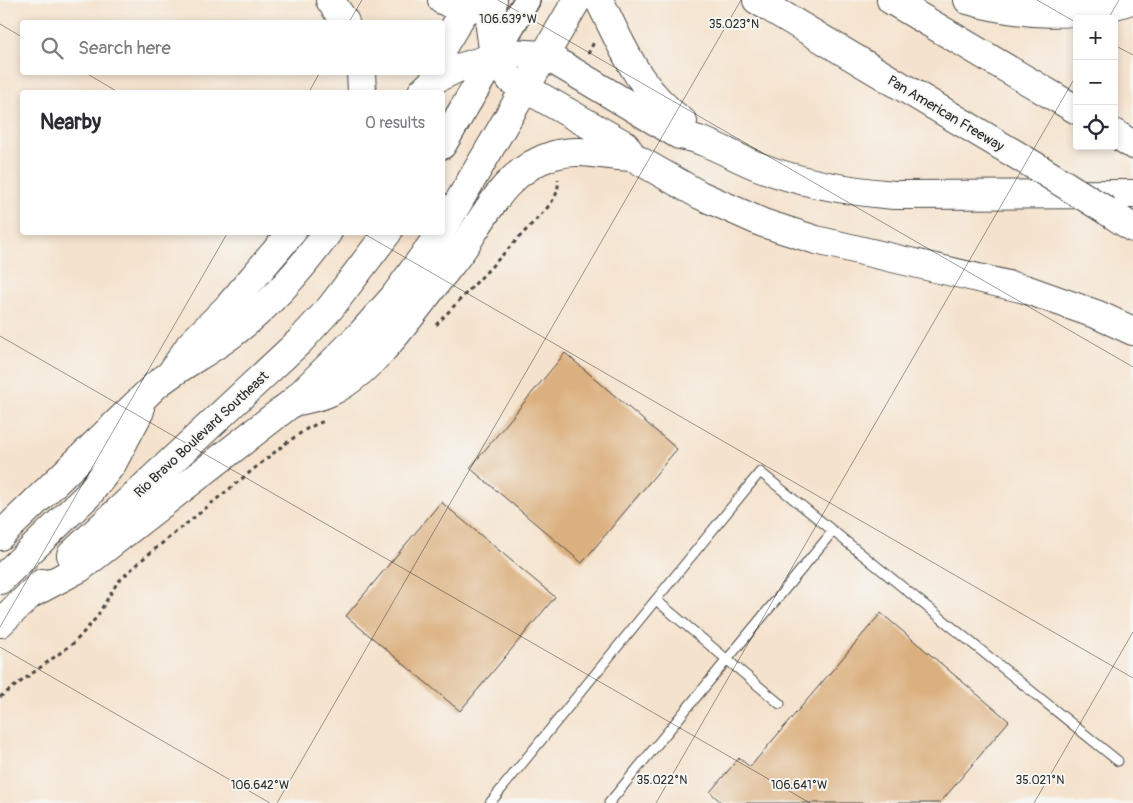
<!DOCTYPE html>
<html lang="en">
<head>
<meta charset="utf-8">
<style>
  :root { --surface:#fff; --page:#f2f2f3; --text:#2b2b33; --muted:#7c7c81; --line:#e1e1e2 }
  body { margin:0; font-family:Pangolin,sans-serif; background:var(--page); color:var(--text) }
  .controls { position:absolute; right:15px; top:15px; display:grid; overflow:hidden; border-radius:5px; box-shadow:0 2px 8px #0003 }
  .controls button { width:45px; height:45px; display:grid; place-items:center; padding:0; border:0; border-bottom:1px solid var(--line); background:var(--surface); color:var(--text); font:25px sans-serif }
  .list { margin:0; padding:0; list-style:none }
  h2 { display:flex; justify-content:space-between; align-items:center; height:65px; margin:0; padding:0 20px; font-size:21px }
  h2 small { font-size:16px; font-weight:400; color:var(--muted) }
  .icon { flex:none; width:28px; height:28px; fill:none; stroke:currentColor; stroke-width:2; stroke-linecap:round; stroke-linejoin:round }
  .map { position:relative; flex:none; width:1133px; height:803px; overflow:hidden }
  .search { position:absolute; background:var(--surface); box-shadow:0 2px 8px #0003; left:20px; top:20px; width:425px; height:55px; display:flex; align-items:center; gap:12px; box-sizing:border-box; padding:0 18px; border-radius:5px; color:var(--muted); font-size:19px }
  .panel { position:absolute; background:var(--surface); box-shadow:0 2px 8px #0003; left:20px; top:90px; width:425px; height:145px; border-radius:5px }
  .map>svg:first-child { display:block }
  .building { fill:#dbb07f }
  .lines { fill:none; stroke-linecap:round; stroke-linejoin:round }
  .lane-casing { stroke:#494643; stroke-width:11 }
  .secondary-casing { stroke:#494643; stroke-width:28 }
  .primary-casing { stroke:#494643; stroke-width:30 }
  .highway-casing { stroke:#494643; stroke-width:30 }
  .path { stroke:#494643; stroke-width:3; stroke-dasharray:4 4; stroke-linecap:butt }
  .lane { stroke:#fff; stroke-width:9 }
  .secondary { stroke:#fff; stroke-width:25 }
  .primary { stroke:#fff; stroke-width:28 }
  .highway { stroke:#fff; stroke-width:28 }
  .highway-bridge-casing { stroke:#494643; stroke-width:30; stroke-linecap:butt }
  .highway-bridge { stroke:#fff; stroke-width:28 }
  .ticks { fill:none; stroke:#2b2b2b; stroke-width:1; stroke-opacity:0.45 }
  .labels { text-anchor:middle; stroke-width:4; stroke-linejoin:round; paint-order:stroke }
  .street-label { font-size:14px; fill:#2b2b2b; stroke:#f6f6f2 }
  .ticks-label { font-size:12px; text-anchor:middle; fill:#2b2b2b; stroke:#f6f6f2; stroke-width:4; stroke-linejoin:round; paint-order:stroke }
</style>
</head>
<body>
<div class="map">
<svg width="1133" height="803" viewBox="0 0 1133 803">
  <rect width="100%" height="100%" fill="#f6f6f2"/>
  <filter id="ink" filterUnits="userSpaceOnUse"><feTurbulence type="fractalNoise" baseFrequency=".02" numOctaves="2"/><feDisplacementMap in="SourceGraphic" scale="10" xChannelSelector="R" yChannelSelector="G"/><feConvolveMatrix kernelMatrix="1 2 1 2 8 2 1 2 1" color-interpolation-filters="sRGB"/></filter>
  <filter id="wash" filterUnits="userSpaceOnUse"><feTurbulence type="fractalNoise" baseFrequency=".0096" numOctaves="4" result="noise"/><feDisplacementMap in="SourceGraphic" scale="20" xChannelSelector="R" yChannelSelector="G"/><feGaussianBlur stdDeviation="1.12" result="paint"/><feColorMatrix in="noise" values="0 0 0 0 0 0 0 0 0 0 0 0 0 0 0 0 0 1.4 0 .05"/><feComposite in="paint" operator="in"/></filter>
  <g filter="url(#wash)">
    <rect width="100%" height="100%" fill="#f5e2cc"/>
    <g id="blocks">
      <!-- building -->
      <g class="building">
        <polygon points="565,353 677,449 582,563 470,468"/>
        <polygon points="441,502 555,597 460,711 346,616"/>
        <polygon points="881,613 1009,721 940,803 722,803 710,792 739,758 750,767"/>
      </g>
    </g>
  </g>
  <g filter="url(#ink)">
    <use href="#blocks" fill-opacity="0" stroke="#494643" stroke-width="1"/>
    <g class="lines">
      <!-- lane casing -->
      <g class="lane-casing">
        <g id="lane">
          <polyline points="656,600 780,704"/>
          <polyline points="490,803 760,472 1118,761"/>
          <polyline points="609,803 833,531"/>
        </g>
      </g>
      <!-- secondary casing -->
      <g class="secondary-casing">
        <polyline id="secondary" points="494,57 527,0"/>
      </g>
      <!-- primary casing -->
      <g class="primary-casing">
        <g id="primary">
          <polyline points="442,48 465,10"/>
          <polyline points="442,145 494,57"/>
          <polyline points="442,230 577,0"/>
          <path d="M0 536 155 386C180 365 211 351 237 330 272 303 302 268 328 232"/>
          <polyline points="71,555 300,341 331,307 388,232"/>
          <polyline points="0,580 88,495 112,464 140,411"/>
          <polyline points="29,595 80,568 293,402 362,333 394,297 441,232"/>
          <polyline points="0,623 42,583"/>
        </g>
      </g>
      <!-- highway casing -->
      <g class="highway-casing">
        <g id="highway">
          <polyline points="330,0 345,22"/>
          <path d="M442 0C462 9 467 15 486 0"/>
          <polyline points="493,0 490,27 494,57 511,80 625,145 633,157 700,195 763,223 816,240 1025,289 1098,315 1133,331"/>
          <path d="M599 0C624 49 637 88 683 122"/>
          <polyline points="757,0 1040,169"/>
          <polyline points="891,0 1077,110"/>
          <path d="M968 0C1020 15 1079 19 1131 0"/>
          <polyline points="361,72 362,92"/>
          <path d="M422 92 437 78 458 68 508 53 545 55 679 135C707 139 733 157 760 167 803 184 848 191 894 195L1133 194"/>
          <polyline points="1114,133 1133,145"/>
          <polyline points="1107,211 1133,228"/>
          <polyline points="172,372 190,345 228,307 292,232"/>
          <path d="M293 402C305 399 318 398 330 392 370 373 406 322 433 287 444 272 457 258 467 242 490 206 510 168 554 155 581 147 606 157 633 157"/>
        </g>
      </g>
      <!-- path -->
      <g class="path">
        <polyline points="588,54 594,42"/>
        <path d="M436 325 547 208C555 198 559 192 558 179"/>
        <polyline points="0,697 75,642 96,618 117,583 139,562 286,443 308,428 324,421"/>
      </g>
      <!-- lane -->
      <use href="#lane" class="lane"/>
      <!-- secondary -->
      <use href="#secondary" class="secondary"/>
      <!-- primary -->
      <use href="#primary" class="primary"/>
      <!-- highway -->
      <use href="#highway" class="highway"/>
      <!-- highway-bridge casing -->
      <g class="highway-bridge-casing">
        <polyline id="highway-bridge" points="1040,169 1107,211"/>
      </g>
      <!-- highway-bridge -->
      <use href="#highway-bridge" class="highway-bridge"/>
    </g>
  </g>
  <!-- ticks -->
  <path class="ticks" d="M498 0 1133 367M1037 0 1077 23M1108 19 1119 0M349 22 362 0M0 24 22 37M1114 45 1133 55M84 72 118 92M309 92 320 72M361 232 1133 678M0 336 810 803M0 627 228 232M0 647 270 803M277 803 741 0M656 803 1077 74M1034 803 1133 632"/>
  <g class="labels">
    <!-- street labels -->
    <g class="street-label">
      <text transform="translate(946 113) rotate(31)" y="5">Pan American Freeway</text>
      <text transform="translate(201 434) rotate(-43)" y="5">Rio Bravo Boulevard Southeast</text>
    </g>
  </g>
  <g class="ticks-label">
    <text x="508" y="23">106.639°W</text>
    <text x="734" y="28">35.023°N</text>
    <text x="662" y="784">35.022°N</text>
    <text x="1040" y="784">35.021°N</text>
    <text x="260" y="789">106.642°W</text>
    <text x="799" y="789">106.641°W</text>
  </g>
</svg>
<div class="controls">
<button>+</button>
<button>−</button>
<button><svg class="icon" aria-label="locate" viewBox="0 0 24 24"><circle cx="12" cy="12" r="6"/><path d="M12 2v4M12 18v4M2 12h4M18 12h4"/></svg></button>
</div>
<div class="search"><svg class="icon" aria-label="search" viewBox="0 0 24 24"><circle cx="10" cy="10" r="6"/><path d="M15 15l6 6"/></svg>Search here</div>
<section class="panel">
<h2>Nearby<small>0 results</small></h2>
<ul class="list">
</ul>
</section>
</div>
</body>
</html>
